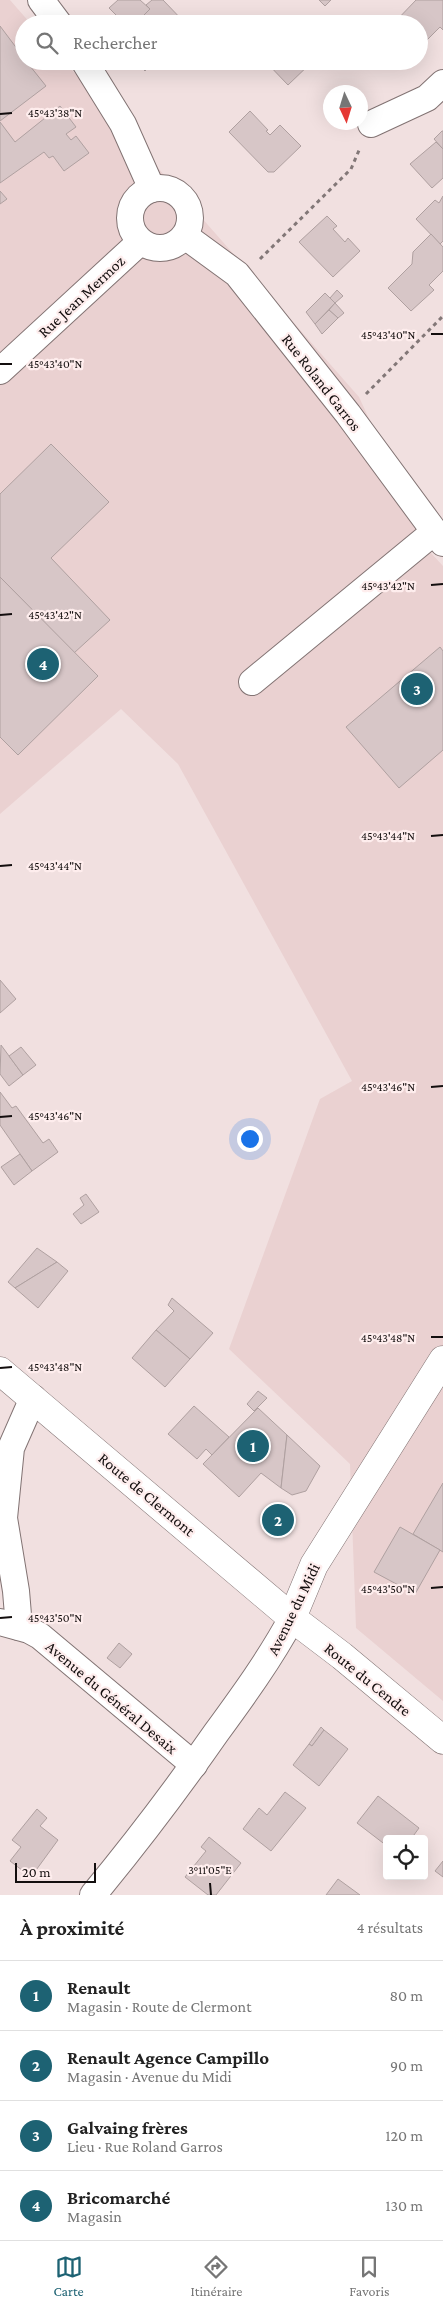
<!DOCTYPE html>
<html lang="fr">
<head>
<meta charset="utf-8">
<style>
  :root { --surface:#fff; --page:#f2f2f2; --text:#222; --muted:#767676; --line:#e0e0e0; --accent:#1d6273 }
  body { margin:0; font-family:"Crimson Pro",serif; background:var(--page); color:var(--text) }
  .controls { position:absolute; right:15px; bottom:15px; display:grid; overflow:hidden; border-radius:5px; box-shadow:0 5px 20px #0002 }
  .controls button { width:45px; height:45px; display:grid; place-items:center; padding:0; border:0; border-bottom:1px solid var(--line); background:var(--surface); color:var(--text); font:25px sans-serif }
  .compass { position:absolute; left:323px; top:85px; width:45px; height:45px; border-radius:50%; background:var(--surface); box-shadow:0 5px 20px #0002; rotate:176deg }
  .scale { position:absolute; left:15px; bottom:12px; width:81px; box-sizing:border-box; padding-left:5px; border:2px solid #130e0e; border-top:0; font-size:14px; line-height:18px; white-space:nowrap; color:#130e0e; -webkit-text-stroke:4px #feeded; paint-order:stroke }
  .you { position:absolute; left:249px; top:1138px; width:18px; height:18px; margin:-12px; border:4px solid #fff; border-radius:50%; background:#1a73e8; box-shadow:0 0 0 8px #1a73e833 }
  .badge { display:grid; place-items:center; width:32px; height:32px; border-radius:50%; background:var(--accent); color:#fff; font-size:16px; font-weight:700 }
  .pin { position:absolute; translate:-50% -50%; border:2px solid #fff; box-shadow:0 1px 5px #0006 }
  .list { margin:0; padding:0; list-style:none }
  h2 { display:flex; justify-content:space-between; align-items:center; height:65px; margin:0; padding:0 20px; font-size:21px }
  h2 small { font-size:16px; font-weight:400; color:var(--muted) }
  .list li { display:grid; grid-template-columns:32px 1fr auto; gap:15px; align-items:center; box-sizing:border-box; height:70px; padding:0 20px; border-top:1px solid var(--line) }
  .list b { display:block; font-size:19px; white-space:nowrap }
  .list p { margin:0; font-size:16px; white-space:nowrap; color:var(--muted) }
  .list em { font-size:16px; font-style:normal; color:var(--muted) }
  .icon { flex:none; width:28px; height:28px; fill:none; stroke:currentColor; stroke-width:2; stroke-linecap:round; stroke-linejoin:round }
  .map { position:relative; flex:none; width:443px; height:1895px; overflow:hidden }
  .search { position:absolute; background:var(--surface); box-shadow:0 5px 20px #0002; left:15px; right:15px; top:15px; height:55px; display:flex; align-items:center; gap:12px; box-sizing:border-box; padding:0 18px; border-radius:28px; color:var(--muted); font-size:19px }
  .sheet { height:345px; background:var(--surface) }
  nav { display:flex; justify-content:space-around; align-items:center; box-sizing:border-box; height:70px; border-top:1px solid var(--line); background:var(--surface); font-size:14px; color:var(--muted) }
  nav a { display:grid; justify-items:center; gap:2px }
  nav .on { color:var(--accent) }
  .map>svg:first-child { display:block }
  .built { fill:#ead1d1 }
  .building { fill:#d7c6c7; stroke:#afa0a0 }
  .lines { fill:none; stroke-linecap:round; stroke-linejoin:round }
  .minor-casing { stroke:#827373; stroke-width:28 }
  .major-casing { stroke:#827373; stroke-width:29 }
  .path { stroke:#827777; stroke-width:3; stroke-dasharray:4 4; stroke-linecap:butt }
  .minor { stroke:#fff; stroke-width:26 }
  .major { stroke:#fff; stroke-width:28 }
  .ticks { fill:none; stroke:#130e0e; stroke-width:2 }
  .labels { text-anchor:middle; stroke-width:4.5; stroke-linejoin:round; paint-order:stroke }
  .street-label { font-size:16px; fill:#130e0e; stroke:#feeded }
  .ticks-label { font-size:12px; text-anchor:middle; fill:#130e0e; stroke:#feeded; stroke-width:4.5; stroke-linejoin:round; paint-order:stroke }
</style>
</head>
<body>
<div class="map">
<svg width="443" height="1895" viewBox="0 0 443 1895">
  <rect width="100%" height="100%" fill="#f1e0e0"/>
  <!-- built -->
  <polygon class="built" points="0,0 10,0 31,24 24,24 24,61 64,61 359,397 431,553 443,566 443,1701 356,1628 350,1464 229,1349 320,1099 352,1081 178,764 121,709 0,814"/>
  <!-- building -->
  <g class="building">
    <polygon points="118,0 140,0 150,9 135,24 125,24 109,8"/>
    <polygon points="152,0 163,0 186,24 135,24 150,9 146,5"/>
    <polygon points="319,0 331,0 325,6"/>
    <polygon points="416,0 443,0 443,30 440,27 419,48 419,24 393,24"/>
    <polygon points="293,19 298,24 288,24"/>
    <polygon points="0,26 24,58 24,61 26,61 46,86 0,121"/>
    <polygon points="135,61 154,61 145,71"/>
    <polygon points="265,61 313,61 288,85"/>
    <polygon points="60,106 76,127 66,134 71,140 76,136 89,153 64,171 53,156 49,158 44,152 0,183 0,122 15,142"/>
    <polygon points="250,111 268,130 266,131 270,135 280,125 301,146 274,172 268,172 229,132"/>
    <polygon points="442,131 443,131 443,149 434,139"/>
    <polygon points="436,142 443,149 443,178 432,188 410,164"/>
    <polygon points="0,191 7,199 0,204"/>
    <polygon points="443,196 443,241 440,244 416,219 435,200 439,203"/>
    <polygon points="327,216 337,226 333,229 345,242 348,238 360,251 333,277 299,242"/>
    <polygon points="431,234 443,247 443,271 429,285 434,290 411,311 388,288 412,264 413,252"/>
    <polygon points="337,290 343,296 335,303 330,298"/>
    <polygon points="325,293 335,303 315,324 306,312"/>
    <polygon points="335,303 344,313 338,318 329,310"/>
    <polygon points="329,310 338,318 322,334 315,324"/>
    <polygon points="51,444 109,502 51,558 110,620 74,653 0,577 0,494"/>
    <polygon points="0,577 98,676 18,755 0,737"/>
    <polygon points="440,647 443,651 443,750 399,788 346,727"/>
    <polygon points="0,980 16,999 0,1013"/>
    <polygon points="1,1045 23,1075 9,1086 0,1074"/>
    <polygon points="21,1047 36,1065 23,1075 9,1056"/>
    <polygon points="0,1092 12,1108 16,1106 43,1143 49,1139 58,1152 32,1171 0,1125"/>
    <polygon points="20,1154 32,1171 14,1185 1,1167"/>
    <polygon points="86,1194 99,1212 81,1224 73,1214 84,1205 80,1198"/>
    <polygon points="37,1248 57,1262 15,1288 8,1282"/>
    <polygon points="57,1262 68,1271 38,1308 15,1288"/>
    <polygon points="172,1298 213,1333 190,1359 156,1330 174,1311 168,1305"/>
    <polygon points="156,1330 190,1359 165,1387 132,1358"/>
    <polygon points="258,1391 267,1398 254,1411 247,1404"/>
    <polygon points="194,1406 229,1437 212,1455 206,1449 197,1459 168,1434"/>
    <polygon points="258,1408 287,1435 281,1488 261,1473 239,1497 203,1464"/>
    <polygon points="287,1435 320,1466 306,1491 292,1495 281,1488"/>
    <polygon points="443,1483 443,1552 413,1534"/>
    <polygon points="400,1527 440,1550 415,1594 374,1572"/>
    <polygon points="119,1643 132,1654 120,1668 107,1658"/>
    <polygon points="321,1727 324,1730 312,1746 309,1744"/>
    <polygon points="324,1730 348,1749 319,1786 293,1765 309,1744 312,1746"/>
    <polygon points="285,1792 306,1808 271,1851 243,1829 259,1808 267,1815"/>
    <polygon points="378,1796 419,1828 411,1839 387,1839 387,1846 357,1823"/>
    <polygon points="37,1809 47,1818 40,1826 58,1840 31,1877 10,1861 21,1847 12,1840"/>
    <polygon points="209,1837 241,1863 216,1895 208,1895 185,1877 206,1851 201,1847"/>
    <polygon points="443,1861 443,1877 435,1871"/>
    <polygon points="338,1879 360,1895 326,1895"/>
  </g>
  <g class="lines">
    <!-- minor casing -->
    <g class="minor-casing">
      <g id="minor">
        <polyline points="41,0 59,24"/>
        <polyline points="84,61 123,124 152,189"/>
        <polyline points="371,124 427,98 443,83"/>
        <circle cx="160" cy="218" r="30"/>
        <polyline points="185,236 237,274 348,414 443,543"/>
        <polyline points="0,371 140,242"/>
        <polyline points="252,682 434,532"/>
        <polyline points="0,1622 29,1630 40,1636 194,1765"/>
        <polyline points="19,1627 16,1591 4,1518 11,1448 33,1398"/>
        <path d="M93 1895C136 1843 177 1789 216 1733 243 1696 270 1659 292 1618"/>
      </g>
    </g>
    <!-- major casing -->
    <g class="major-casing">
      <g id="major">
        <polyline points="0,1371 292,1618 342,1656 443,1740"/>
        <polyline points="292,1618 314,1565 443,1360"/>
      </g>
    </g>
    <!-- path -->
    <g class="path">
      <polyline points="260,259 351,169 360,148"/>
      <polyline points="366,394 443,316"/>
    </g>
    <!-- minor -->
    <use href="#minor" class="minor"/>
    <!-- major -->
    <use href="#major" class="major"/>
  </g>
  <!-- ticks -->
  <path class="ticks" d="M0 114 12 113M431 334H443M0 364H12M431 585 443 584M0 615 12 614M431 836 443 835M0 866 12 865M431 1087 443 1086M0 1117 12 1116M431 1337H443M0 1368 12 1367M431 1588 443 1587M0 1618 12 1617M210 1883 211 1895"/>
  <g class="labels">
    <!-- street labels -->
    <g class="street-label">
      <text transform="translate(81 296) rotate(-43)" y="6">Rue Jean Mermoz</text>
      <text transform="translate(322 382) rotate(52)" y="6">Rue Roland Garros</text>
      <text transform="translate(147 1494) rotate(40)" y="6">Route de Clermont</text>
      <text transform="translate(293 1609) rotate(-64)" y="6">Avenue du Midi</text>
      <text transform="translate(368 1679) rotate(39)" y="6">Route du Cendre</text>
      <text transform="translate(112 1697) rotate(40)" y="6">Avenue du Général Desaix</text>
    </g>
  </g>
  <g class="ticks-label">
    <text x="55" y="117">45°43'38"N</text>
    <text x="388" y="339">45°43'40"N</text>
    <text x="55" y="368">45°43'40"N</text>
    <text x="388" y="590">45°43'42"N</text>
    <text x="55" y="619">45°43'42"N</text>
    <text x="388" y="840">45°43'44"N</text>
    <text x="55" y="870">45°43'44"N</text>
    <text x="388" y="1091">45°43'46"N</text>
    <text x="55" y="1120">45°43'46"N</text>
    <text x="388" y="1342">45°43'48"N</text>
    <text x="55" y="1371">45°43'48"N</text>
    <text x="388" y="1593">45°43'50"N</text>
    <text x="55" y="1622">45°43'50"N</text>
    <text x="210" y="1874">3°11'05"E</text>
  </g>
</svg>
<div class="controls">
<button><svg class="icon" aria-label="locate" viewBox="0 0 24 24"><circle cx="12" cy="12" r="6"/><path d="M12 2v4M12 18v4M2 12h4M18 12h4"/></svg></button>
</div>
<svg class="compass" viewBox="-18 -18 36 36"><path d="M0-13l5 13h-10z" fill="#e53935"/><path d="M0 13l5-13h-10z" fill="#767676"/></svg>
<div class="scale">20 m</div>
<div class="you"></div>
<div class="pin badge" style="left:253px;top:1446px">1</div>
<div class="pin badge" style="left:278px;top:1520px">2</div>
<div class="pin badge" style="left:417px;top:689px">3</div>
<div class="pin badge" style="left:43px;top:664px">4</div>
<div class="search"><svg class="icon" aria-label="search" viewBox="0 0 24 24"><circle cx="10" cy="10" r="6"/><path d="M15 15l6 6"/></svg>Rechercher</div>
</div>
<section class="sheet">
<h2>À proximité<small>4 résultats</small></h2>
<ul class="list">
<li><span class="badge">1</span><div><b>Renault</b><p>Magasin · Route de Clermont</p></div><em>80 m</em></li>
<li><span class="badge">2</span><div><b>Renault Agence Campillo</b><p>Magasin · Avenue du Midi</p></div><em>90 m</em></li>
<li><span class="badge">3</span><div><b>Galvaing frères</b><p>Lieu · Rue Roland Garros</p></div><em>120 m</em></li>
<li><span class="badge">4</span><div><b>Bricomarché</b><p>Magasin</p></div><em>130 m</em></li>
</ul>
</section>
<nav>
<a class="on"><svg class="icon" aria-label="map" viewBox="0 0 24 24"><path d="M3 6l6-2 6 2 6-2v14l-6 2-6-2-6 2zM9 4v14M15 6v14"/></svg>Carte</a>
<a><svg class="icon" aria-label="directions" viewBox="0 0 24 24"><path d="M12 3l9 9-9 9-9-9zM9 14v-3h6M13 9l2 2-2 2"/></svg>Itinéraire</a>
<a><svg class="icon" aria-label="saved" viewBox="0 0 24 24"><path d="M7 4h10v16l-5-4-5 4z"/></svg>Favoris</a>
</nav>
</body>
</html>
